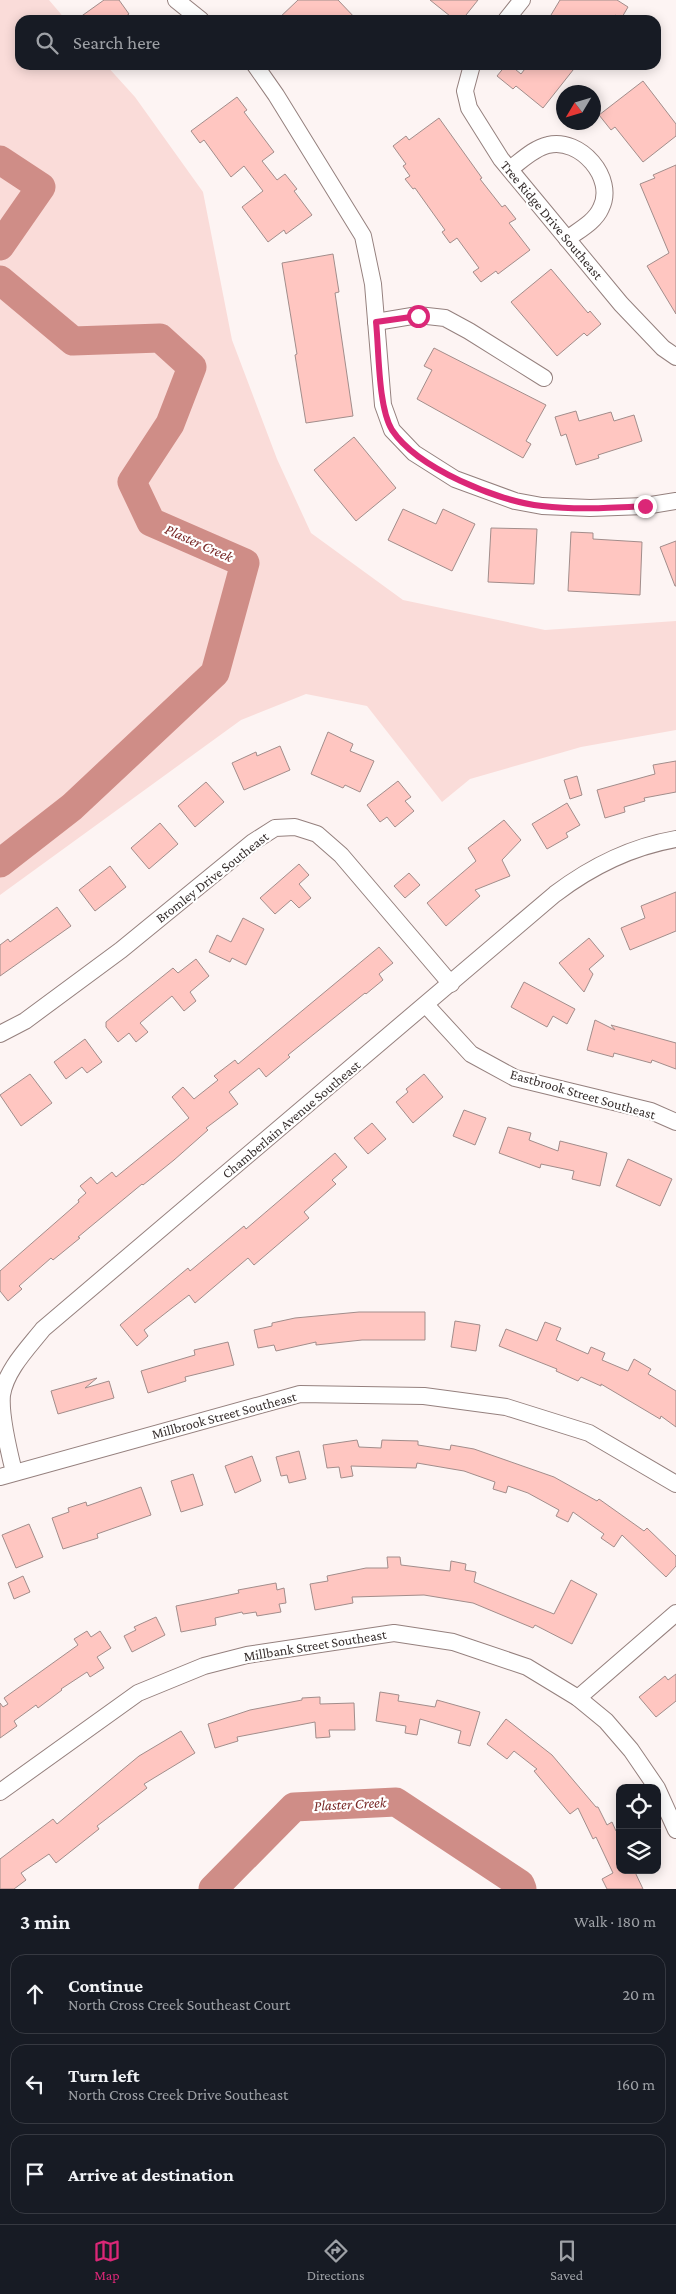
<!DOCTYPE html>
<html lang="en">
<head>
<meta charset="utf-8">
<style>
  :root { --surface:#171b24; --page:#20242c; --text:#f1f3f6; --muted:#9ea1a6; --line:#363941; --accent:#db2777 }
  body { margin:0; font-family:"Crimson Pro",serif; background:var(--page); color:var(--text) }
  .controls { position:absolute; right:15px; bottom:15px; display:grid; overflow:hidden; border-radius:10px; box-shadow:0 2px 12px #0003 }
  .controls button { width:45px; height:45px; display:grid; place-items:center; padding:0; border:0; border-bottom:1px solid var(--line); background:var(--surface); color:var(--text); font:25px sans-serif }
  .compass { position:absolute; left:556px; top:85px; width:45px; height:45px; border-radius:50%; background:var(--surface); box-shadow:0 2px 12px #0003; rotate:232deg }
  .stop { position:absolute; width:15px; height:15px; margin:-11px; border:4px solid #db2777; border-radius:50%; background:#fff }
  .stop.end { background:#db2777; border-color:#fff; box-shadow:0 1px 5px #0008 }
  .list { margin:0; padding:0; list-style:none }
  h2 { display:flex; justify-content:space-between; align-items:center; height:65px; margin:0; padding:0 20px; font-size:21px }
  h2 small { font-size:16px; font-weight:400; color:var(--muted) }
  .list li { display:grid; grid-template-columns:32px 1fr auto; gap:15px; align-items:center; box-sizing:border-box; height:80px; margin:0 10px 10px; padding:0 10px; border:1px solid var(--line); border-radius:15px }
  .list b { display:block; font-size:19px; white-space:nowrap }
  .list p { margin:0; font-size:16px; white-space:nowrap; color:var(--muted) }
  .list em { font-size:16px; font-style:normal; color:var(--muted) }
  .icon { flex:none; width:28px; height:28px; fill:none; stroke:currentColor; stroke-width:2; stroke-linecap:round; stroke-linejoin:round }
  .map { position:relative; flex:none; width:676px; height:1889px; overflow:hidden }
  .search { position:absolute; background:var(--surface); box-shadow:0 2px 12px #0003; left:15px; right:15px; top:15px; height:55px; display:flex; align-items:center; gap:12px; box-sizing:border-box; padding:0 18px; border-radius:15px; color:var(--muted); font-size:19px }
  .sheet { height:335px; background:var(--surface) }
  nav { display:flex; justify-content:space-around; align-items:center; box-sizing:border-box; height:70px; border-top:1px solid var(--line); background:var(--surface); font-size:14px; color:var(--muted) }
  nav a { display:grid; justify-items:center; gap:2px }
  nav .on { color:var(--accent) }
  .map>svg:first-child { display:block }
  .green { fill:#fadcd9 }
  .lines { fill:none; stroke-linecap:round; stroke-linejoin:round }
  .river { stroke:#cf8d87; stroke-width:29 }
  .building { fill:#ffc6c1; stroke:#a28d8b }
  .minor-casing { stroke:#95807e; stroke-width:18 }
  .minor { stroke:#fff; stroke-width:16 }
  .route { stroke:#db2777; stroke-width:6 }
  .labels { text-anchor:middle; stroke-width:4.5; stroke-linejoin:round; paint-order:stroke }
  .street-label { font-size:14px; fill:#362e2d; stroke:#fff }
  .water-label { font-size:15px; font-style:italic; fill:#792927; stroke:#fff }
</style>
</head>
<body>
<div class="map">
<svg width="676" height="1889" viewBox="0 0 676 1889">
  <rect width="100%" height="100%" fill="#fdf4f3"/>
  <!-- green -->
  <polygon class="green" points="0,0 49,0 66,20 20,20 20,65 106,65 135,97 203,192 232,340 277,459 311,533 403,600 545,630 676,621 676,730 581,747 470,779 442,802 367,706 306,694 241,720 0,895"/>
  <g class="lines">
    <!-- river -->
    <g class="river">
      <polyline points="0,160 41,187 0,246"/>
      <polyline points="0,280 73,341 160,338 192,367 170,424 132,482 151,522 245,563 215,673 72,807 0,863"/>
      <polyline points="213,1889 294,1807 396,1802 520,1884 522,1889"/>
    </g>
  </g>
  <!-- building -->
  <g class="building">
    <polygon points="104,0 119,0 129,14 121,20 76,20"/>
    <polygon points="298,0 338,0 357,20 277,20"/>
    <polygon points="430,0 478,0 462,20 455,20"/>
    <polygon points="560,0 617,0 628,7 621,19 615,15 612,20 548,20"/>
    <polygon points="506,65 510,65 521,74 528,65 577,65 543,108 516,86 513,89 497,76"/>
    <polygon points="643,81 676,124 676,136 643,162 615,127 611,130 599,115"/>
    <polygon points="237,97 247,110 244,112 274,152 262,161 277,180 285,174 297,189 294,191 312,215 286,234 284,230 268,242 242,207 263,191 244,166 231,177 204,140 200,143 191,131"/>
    <polygon points="439,118 482,178 480,179 502,207 505,205 516,219 509,223 530,250 498,274 496,271 481,282 473,272 479,268 457,238 450,243 442,232 445,230 415,188 413,189 405,179 410,176 403,166 406,164 393,146 406,136 409,140"/>
    <polygon points="676,165 676,314 647,266 669,253 640,184 655,178 653,175"/>
    <polygon points="333,254 339,292 335,293 353,416 306,423 295,355 297,354 282,263"/>
    <polygon points="551,269 588,313 590,311 601,324 587,336 584,333 557,356 511,302"/>
    <polygon points="434,348 546,405 526,441 531,444 523,458 417,399 432,370 424,366"/>
    <polygon points="576,411 579,421 611,412 614,421 634,415 642,441 598,455 599,458 576,465 566,434 561,436 555,417"/>
    <polygon points="354,437 396,488 356,521 314,470"/>
    <polygon points="403,509 436,524 443,509 475,524 452,571 388,540"/>
    <polygon points="491,528 537,529 534,584 488,582"/>
    <polygon points="571,532 593,533 593,539 642,542 640,595 568,591"/>
    <polygon points="676,541 676,586 675,586 660,547"/>
    <polygon points="328,732 353,744 350,751 374,761 360,792 345,785 343,788 311,774"/>
    <polygon points="280,746 290,770 244,790 232,763 256,752 257,756"/>
    <polygon points="676,761 676,792 644,798 645,801 624,807 625,812 605,818 597,790 655,774 653,765"/>
    <polygon points="577,776 582,795 570,799 564,780"/>
    <polygon points="398,781 411,797 405,801 414,811 395,827 387,817 380,822 367,805"/>
    <polygon points="206,782 224,802 195,827 178,806"/>
    <polygon points="567,803 580,825 566,833 568,837 547,849 532,824"/>
    <polygon points="504,820 521,840 502,860 510,876 475,890 480,896 446,926 427,903 476,861 468,848"/>
    <polygon points="160,823 178,844 149,869 131,848"/>
    <polygon points="299,864 309,875 299,884 311,898 299,908 291,900 275,914 260,898"/>
    <polygon points="110,866 126,887 95,911 79,890"/>
    <polygon points="409,873 420,885 405,898 394,886"/>
    <polygon points="676,892 676,931 630,950 621,928 645,918 641,906"/>
    <polygon points="57,907 71,926 0,976 0,945 8,939 10,942"/>
    <polygon points="243,918 264,929 246,965 232,958 230,962 209,952 217,935 231,942"/>
    <polygon points="589,938 604,956 589,969 593,974 584,992 559,963"/>
    <polygon points="379,947 393,963 379,974 383,980 366,994 365,993 288,1055 290,1057 266,1077 259,1068 229,1092 238,1104 206,1128 208,1130 174,1160 143,1185 142,1184 78,1237 80,1238 53,1260 51,1258 19,1286 22,1289 8,1301 0,1291 0,1271 79,1202 78,1200 86,1193 80,1186 91,1177 97,1184 112,1172 116,1177 189,1118 172,1097 183,1087 194,1099 218,1080 214,1076 235,1060 238,1064"/>
    <polygon points="196,959 209,976 190,992 196,1001 184,1011 172,996 140,1023 148,1032 136,1042 129,1033 118,1042 106,1027 106,1022 173,968 178,973"/>
    <polygon points="524,982 575,1009 567,1024 553,1016 547,1027 511,1007"/>
    <polygon points="595,1020 615,1030 611,1025 676,1043 676,1069 652,1060 651,1063 614,1053 613,1057 587,1050"/>
    <polygon points="85,1039 102,1062 87,1073 82,1067 66,1079 54,1062"/>
    <polygon points="30,1074 52,1103 21,1126 0,1095"/>
    <polygon points="424,1074 443,1097 413,1123 396,1102 408,1092 406,1089"/>
    <polygon points="464,1110 486,1118 475,1145 453,1136"/>
    <polygon points="372,1123 386,1139 368,1154 354,1138"/>
    <polygon points="508,1127 531,1133 529,1140 558,1151 560,1141 607,1153 600,1186 572,1179 574,1171 541,1164 540,1168 499,1153"/>
    <polygon points="335,1153 347,1167 332,1180 336,1184 304,1212 309,1218 254,1265 248,1258 195,1303 189,1295 172,1308 144,1330 148,1336 137,1346 120,1325 188,1268 190,1271 244,1226 246,1229"/>
    <polygon points="628,1159 672,1179 660,1206 616,1186"/>
    <polygon points="359,1312 425,1312 425,1340 362,1340 316,1345 316,1342 276,1351 274,1345 258,1348 254,1330 272,1326 272,1323 295,1318"/>
    <polygon points="455,1321 480,1325 476,1351 451,1347"/>
    <polygon points="545,1322 561,1328 556,1340 588,1354 591,1347 605,1353 602,1360 628,1371 634,1359 651,1369 648,1374 676,1391 676,1427 661,1416 660,1419 601,1384 601,1386 581,1377 578,1381 556,1371 557,1369 499,1346 506,1329 537,1341"/>
    <polygon points="228,1342 234,1365 185,1377 186,1381 148,1393 141,1371 195,1355 194,1350"/>
    <polygon points="97,1378 85,1388 109,1381 114,1398 58,1414 51,1391"/>
    <polygon points="357,1440 359,1447 381,1448 382,1440 418,1441 418,1445 450,1450 451,1445 474,1449 554,1477 597,1501 599,1499 644,1531 647,1528 676,1556 676,1566 666,1577 622,1535 614,1547 601,1538 604,1534 573,1512 568,1522 556,1516 559,1510 528,1493 508,1486 506,1493 493,1489 495,1482 464,1471 417,1463 416,1468 351,1466 353,1476 341,1478 339,1467 327,1468 323,1445"/>
    <polygon points="299,1451 306,1479 289,1483 287,1475 281,1476 276,1457"/>
    <polygon points="252,1456 261,1481 235,1493 225,1466"/>
    <polygon points="193,1474 203,1505 181,1512 171,1481"/>
    <polygon points="141,1487 151,1515 97,1534 98,1538 63,1549 52,1518 69,1512 68,1508 86,1502 87,1506"/>
    <polygon points="29,1524 43,1557 16,1568 2,1535"/>
    <polygon points="387,1557 400,1557 401,1565 450,1571 451,1561 466,1564 465,1570 476,1572 474,1582 554,1614 571,1580 597,1594 572,1644 535,1625 533,1628 473,1603 424,1595 352,1597 353,1603 315,1610 310,1584 328,1581 327,1576 366,1568 388,1568"/>
    <polygon points="23,1576 30,1592 14,1599 8,1583"/>
    <polygon points="276,1583 277,1590 284,1588 286,1603 279,1604 281,1612 257,1616 256,1612 243,1614 242,1612 215,1618 216,1625 181,1632 176,1606 239,1593 238,1590"/>
    <polygon points="156,1617 165,1635 132,1652 124,1636 136,1630 134,1627"/>
    <polygon points="87,1631 91,1637 100,1631 111,1648 97,1657 104,1668 90,1677 87,1672 61,1689 62,1690 38,1708 36,1705 14,1721 17,1726 0,1738 0,1703 3,1707 8,1704 4,1698 78,1645 74,1639"/>
    <polygon points="676,1674 676,1701 656,1717 639,1697 665,1676 668,1680"/>
    <polygon points="380,1692 399,1695 398,1701 435,1707 437,1700 480,1712 470,1746 458,1743 461,1731 420,1719 417,1735 405,1733 406,1726 376,1721"/>
    <polygon points="320,1697 320,1704 354,1703 355,1730 329,1730 330,1737 316,1738 315,1722 237,1737 238,1741 215,1748 208,1724 250,1710 302,1700 302,1698"/>
    <polygon points="506,1719 552,1755 596,1807 598,1807 607,1825 612,1822 616,1831 620,1830 620,1870 634,1870 643,1889 607,1889 602,1879 613,1873 596,1837 593,1839 578,1808 570,1814 534,1771 537,1769 514,1751 507,1759 487,1744"/>
    <polygon points="181,1731 195,1753 144,1784 147,1788 97,1826 99,1829 56,1863 49,1854 21,1873 26,1880 14,1889 0,1889 0,1859 53,1819 57,1824 139,1756"/>
  </g>
  <g class="lines">
    <!-- minor casing -->
    <g class="minor-casing">
      <g id="minor">
        <polyline points="176,0 201,20"/>
        <polyline points="506,20 522,0"/>
        <polyline points="255,65 276,95 363,236 373,284 383,405 392,430 414,453 455,479 515,501 542,506 590,508 645,506 676,501"/>
        <polyline points="472,65 465,91 469,108 501,159 621,304 663,348 676,357"/>
        <path d="M510 169C521 161 534 148 548 145 580 137 616 178 601 208 595 222 579 230 567 239"/>
        <polyline points="376,322 418,315 445,318 469,331 544,378"/>
        <polyline points="426,1005 471,1054 515,1078 651,1111 676,1122"/>
        <polyline points="0,1034 25,1021 121,950 253,842 275,828 295,827 317,834 341,855 451,984"/>
        <path d="M14 1472C9 1452 0 1415 2 1395 6 1370 28 1348 43 1329L555 894C592 866 630 847 676 839"/>
        <polyline points="0,1477 300,1394 424,1396 506,1407 589,1433 676,1484"/>
        <polyline points="578,1698 676,1613"/>
        <polyline points="0,1792 138,1693 204,1666 247,1655 394,1633 453,1642 527,1667 578,1698 606,1721 631,1750 657,1788 676,1830"/>
      </g>
    </g>
    <!-- minor -->
    <use href="#minor" class="minor"/>
  </g>
  <g class="lines">
    <!-- route -->
    <path class="route" d="M418 316 376 322C379 350 378 407 392 430 418 469 498 501 542 506 576 510 611 508 645 506"/>
  </g>
  <g class="labels">
    <!-- street labels -->
    <g class="street-label">
      <text transform="translate(552 220) rotate(50)" y="5">Tree Ridge Drive Southeast</text>
      <text transform="translate(212 877) rotate(-38)" y="5">Bromley Drive Southeast</text>
      <text transform="translate(583 1094) rotate(16)" y="5">Eastbrook Street Southeast</text>
      <text transform="translate(291 1119) rotate(-40)" y="5">Chamberlain Avenue Southeast</text>
      <text transform="translate(224 1415) rotate(-15)" y="5">Millbrook Street Southeast</text>
      <text transform="translate(315 1645) rotate(-9)" y="5">Millbank Street Southeast</text>
    </g>
    <!-- water labels -->
    <g class="water-label">
      <text transform="translate(199 543) rotate(24)" y="5">Plaster Creek</text>
      <text transform="translate(350 1804) rotate(-3)" y="5">Plaster Creek</text>
    </g>
  </g>
</svg>
<div class="controls">
<button><svg class="icon" aria-label="locate" viewBox="0 0 24 24"><circle cx="12" cy="12" r="6"/><path d="M12 2v4M12 18v4M2 12h4M18 12h4"/></svg></button>
<button><svg class="icon" aria-label="layers" viewBox="0 0 24 24"><path d="M12 4l9 5-9 5-9-5zM3 14l9 5 9-5"/></svg></button>
</div>
<svg class="compass" viewBox="-18 -18 36 36"><path d="M0-13l5 13h-10z" fill="#e53935"/><path d="M0 13l5-13h-10z" fill="#9ea1a6"/></svg>
<div class="stop" style="left:418px;top:316px"></div>
<div class="stop end" style="left:645px;top:506px"></div>
<div class="search"><svg class="icon" aria-label="search" viewBox="0 0 24 24"><circle cx="10" cy="10" r="6"/><path d="M15 15l6 6"/></svg>Search here</div>
</div>
<section class="sheet">
<h2>3 min<small>Walk · 180 m</small></h2>
<ul class="list">
<li><svg class="icon" aria-label="ahead" viewBox="0 0 24 24"><path d="M12 20V5M6 11l6-6 6 6"/></svg><div><b>Continue</b><p>North Cross Creek Southeast Court</p></div><em>20 m</em></li>
<li><svg class="icon" aria-label="left" viewBox="0 0 24 24"><path d="M17 20v-9H6M10 6l-5 5 5 5"/></svg><div><b>Turn left</b><p>North Cross Creek Drive Southeast</p></div><em>160 m</em></li>
<li><svg class="icon" aria-label="arrive" viewBox="0 0 24 24"><path d="M6 21V4h12l-3 4 3 4H6"/></svg><div><b>Arrive at destination</b></div></li>
</ul>
</section>
<nav>
<a class="on"><svg class="icon" aria-label="map" viewBox="0 0 24 24"><path d="M3 6l6-2 6 2 6-2v14l-6 2-6-2-6 2zM9 4v14M15 6v14"/></svg>Map</a>
<a><svg class="icon" aria-label="directions" viewBox="0 0 24 24"><path d="M12 3l9 9-9 9-9-9zM9 14v-3h6M13 9l2 2-2 2"/></svg>Directions</a>
<a><svg class="icon" aria-label="saved" viewBox="0 0 24 24"><path d="M7 4h10v16l-5-4-5 4z"/></svg>Saved</a>
</nav>
</body>
</html>
